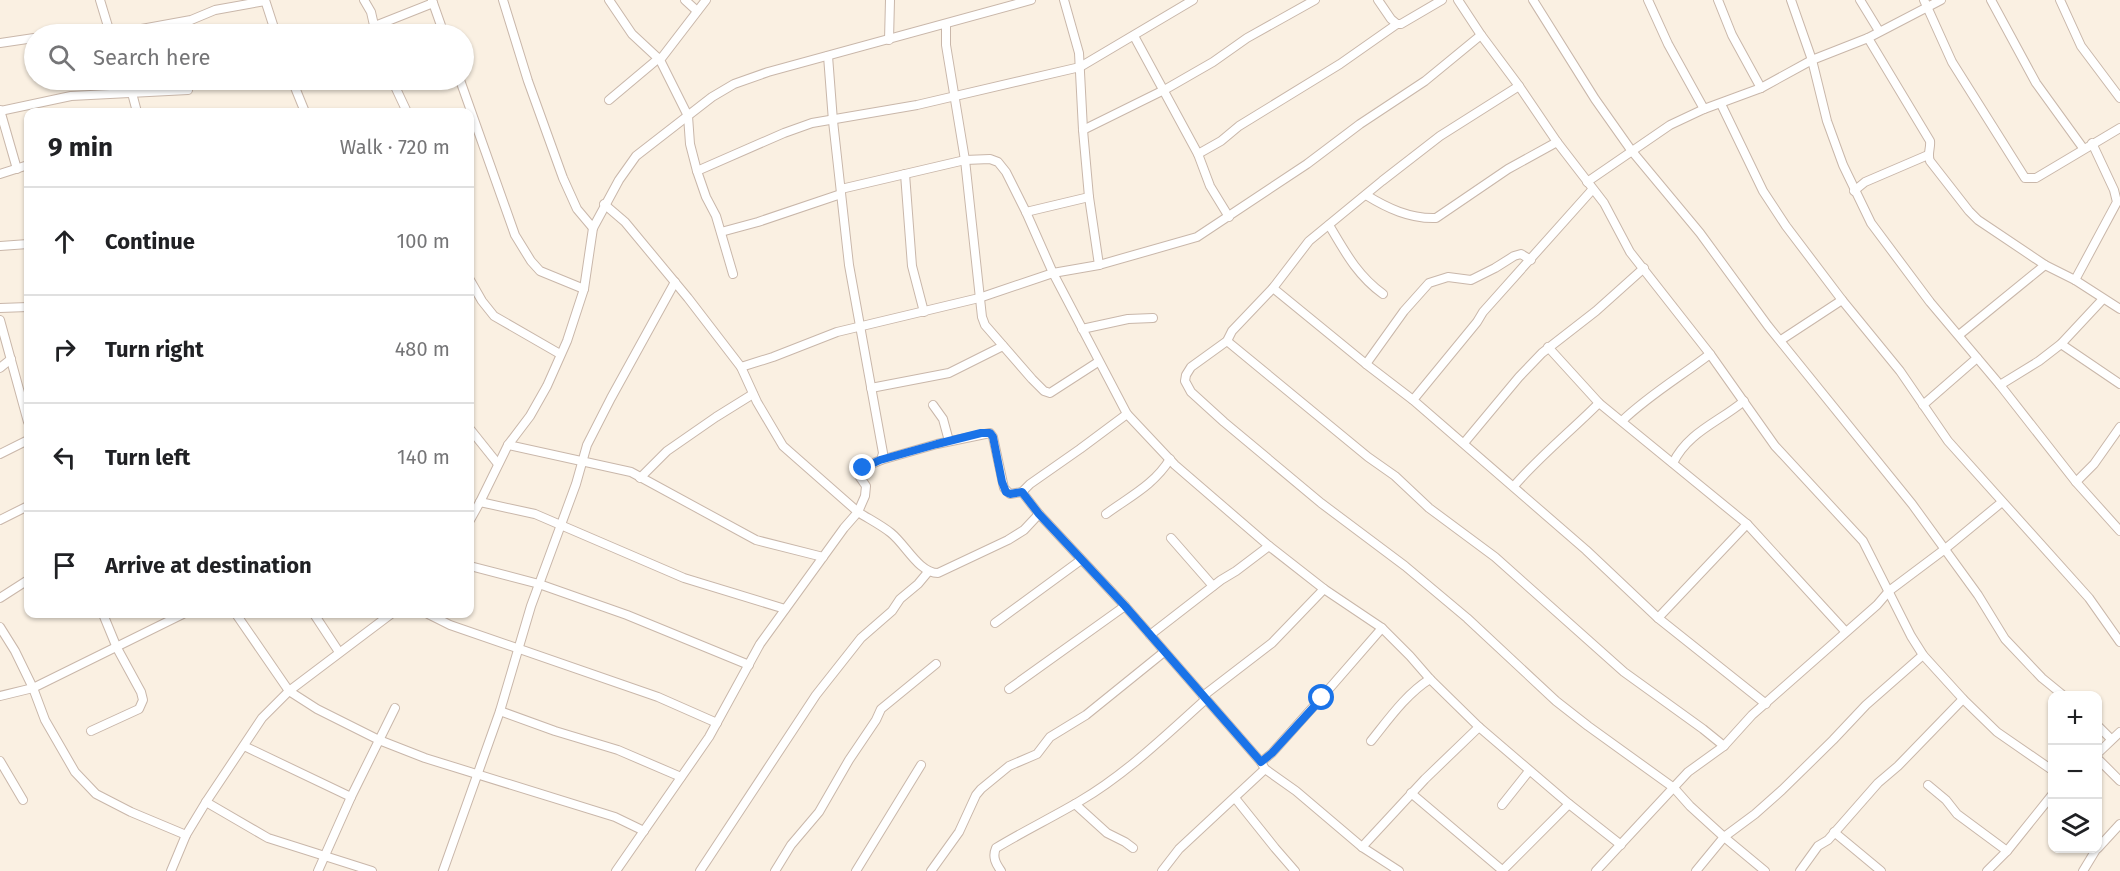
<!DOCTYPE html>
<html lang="en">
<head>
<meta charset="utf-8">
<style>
  :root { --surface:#fff; --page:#f2f2f2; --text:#202124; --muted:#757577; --line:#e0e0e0 }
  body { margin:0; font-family:"Fira Sans",sans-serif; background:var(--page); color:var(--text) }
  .controls { position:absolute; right:18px; bottom:18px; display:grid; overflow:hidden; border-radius:12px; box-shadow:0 2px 4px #0004 }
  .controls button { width:54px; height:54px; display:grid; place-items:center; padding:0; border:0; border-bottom:2px solid var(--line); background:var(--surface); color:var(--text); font:30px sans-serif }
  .stop { position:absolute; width:18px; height:18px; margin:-14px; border:4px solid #1a73e8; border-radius:50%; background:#fff }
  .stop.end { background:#1a73e8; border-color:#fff; box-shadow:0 2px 6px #0008 }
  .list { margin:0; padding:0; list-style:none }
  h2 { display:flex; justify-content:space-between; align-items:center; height:78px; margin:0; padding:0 24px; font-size:26px }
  h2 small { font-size:20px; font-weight:400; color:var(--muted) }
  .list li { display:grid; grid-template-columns:39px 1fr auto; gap:18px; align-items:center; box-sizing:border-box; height:108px; padding:0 24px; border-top:2px solid var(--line) }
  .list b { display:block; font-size:22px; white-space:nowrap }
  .list em { font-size:20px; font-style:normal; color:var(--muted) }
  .icon { flex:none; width:33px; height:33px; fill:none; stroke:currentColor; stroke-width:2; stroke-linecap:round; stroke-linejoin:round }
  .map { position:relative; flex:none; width:2120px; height:871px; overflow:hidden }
  .search { position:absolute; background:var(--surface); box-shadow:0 2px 4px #0004; left:24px; top:24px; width:450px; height:66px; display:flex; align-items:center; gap:15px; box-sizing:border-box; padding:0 21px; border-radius:33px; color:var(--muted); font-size:22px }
  .panel { position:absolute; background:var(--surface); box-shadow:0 2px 4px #0004; left:24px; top:108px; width:450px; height:510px; border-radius:12px }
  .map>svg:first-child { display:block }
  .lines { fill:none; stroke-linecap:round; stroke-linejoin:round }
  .minor-casing { stroke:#c9b7aa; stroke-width:10 }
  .minor { stroke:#fff; stroke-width:8 }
  .route { stroke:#1a73e8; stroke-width:8 }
</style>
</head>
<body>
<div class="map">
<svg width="2120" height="871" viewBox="0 0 2120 871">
  <rect width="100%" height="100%" fill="#faf0e2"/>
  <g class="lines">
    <!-- minor casing -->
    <g class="minor-casing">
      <g id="minor">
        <polyline points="100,0 110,33"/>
        <polyline points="265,0 276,34"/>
        <polyline points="364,0 371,12 376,34"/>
        <polyline points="432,0 444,34"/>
        <polyline points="503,0 528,81 563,178 577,209 593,228"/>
        <polyline points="609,0 632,34 660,60"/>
        <polyline points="685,0 697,11"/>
        <polyline points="706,0 660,60 688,116 690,144 697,171 706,197 716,216 733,274"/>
        <polyline points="1064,0 1079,53 1083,130 1089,197 1099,265"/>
        <polyline points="1378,0 1391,19 1397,24"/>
        <polyline points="1458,0 1481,35 1519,86 1557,142 1604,203 1630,252 1710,354 1775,446 1863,541 1911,636 1923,655 1963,699 1997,732 2052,770"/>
        <polyline points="1533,0 1595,99 1631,150 1700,233 1768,326 1912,504 1978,595 2005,639 2042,678 2064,696"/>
        <polyline points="1648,0 1668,44 1704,109"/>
        <polyline points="1718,0 1732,35 1761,88"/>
        <polyline points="1791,0 1812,60 1827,121 1843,165 1871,223 1930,302 2000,385 2076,482 2120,531"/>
        <polyline points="1860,0 1879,31"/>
        <polyline points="1924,0 1952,62 2025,178 2036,178 2120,128"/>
        <polyline points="1991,0 2036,83 2083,148"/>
        <polyline points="2060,0 2081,46 2120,98"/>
        <polyline points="946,24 946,45 965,160 982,317 985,325 1032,379 1044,391 1050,393 1098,362"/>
        <polyline points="375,26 433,3"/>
        <polyline points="71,34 108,31"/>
        <polyline points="114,34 191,20 215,10 265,1"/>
        <polyline points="1134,36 1198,154 1210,186 1229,217"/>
        <path d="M1868 38 1930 141C1931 148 1927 154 1930 161L1969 211 1978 220 2045 265 2075 280 2120 309"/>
        <polyline points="889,40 890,0"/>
        <polyline points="0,43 34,38"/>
        <path d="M828 56 833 121 849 265 883 453 881 460 859 469 857 473 866 486 865 496 858 512C869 519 881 525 891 533 906 545 919 573 938 573L1008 540 1024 530 1039 514"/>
        <polyline points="125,80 132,93 137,112"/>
        <polyline points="292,80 305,112"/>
        <polyline points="392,80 407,112"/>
        <polyline points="460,80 515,235 531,261 540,271 584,289"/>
        <polyline points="1519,86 1440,136 1382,181 1309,241 1273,288 1232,331 1227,341 1191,367 1186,375 1185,381 1191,392 1224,422 1321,503 1405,566 1467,618 1556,701 1588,726 1674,788 1690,806 1724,837 1765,871"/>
        <polyline points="609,100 659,58"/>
        <polyline points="1721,104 1763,191 1786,226 1842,300 1900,371 1948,441 2089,598 2120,642"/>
        <polyline points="0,110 17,169"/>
        <polyline points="0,111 71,96 188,90"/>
        <polyline points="1083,130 1166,89 1213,62 1247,38 1315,0"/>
        <polyline points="1198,154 1221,141 1239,126 1340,64 1397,24 1401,24 1442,0"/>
        <polyline points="697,171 784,133 812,123 917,105 1080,67 1193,0"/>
        <polyline points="0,174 28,165"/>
        <polyline points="905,174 912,266 924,312"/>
        <polyline points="1587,182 1670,125 1704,109 1761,88 1812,60 1868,38 1941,0"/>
        <polyline points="841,189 965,160 990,159 998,162 1006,172 1026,212 1053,273 1127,414 1175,465 1269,546 1324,589 1382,628 1410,656 1430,679 1479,727 1569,804 1621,845"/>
        <polyline points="1854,191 1865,182 1928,155"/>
        <path d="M1366 195C1387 208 1410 219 1436 218L1508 169 1557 142"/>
        <polyline points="604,204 625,222 688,298 741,367 757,402 783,446 858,512 844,528 760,644 709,737 616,871"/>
        <polyline points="1026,212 1089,197"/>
        <path d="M1329 225C1345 252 1357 275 1383 294"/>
        <polyline points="721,232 758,222 841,194"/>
        <polyline points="0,246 28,244"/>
        <polyline points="470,280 482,301 494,316 560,354"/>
        <polyline points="2075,280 2117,202 2114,190 2092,143"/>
        <polyline points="1273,288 1366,364 1413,400 1586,550 1658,618 1766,704"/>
        <polyline points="0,308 28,307"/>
        <polyline points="0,320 28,422"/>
        <polyline points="1082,329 1128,319 1153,318"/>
        <polyline points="1959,335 2045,265"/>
        <polyline points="1781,340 1842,300"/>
        <polyline points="1227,341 1368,457 1395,476 1429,508 1495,557 1624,672 1703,729 1724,746"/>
        <polyline points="2061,344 2120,384"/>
        <polyline points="1548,347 1599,403 1747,524 1845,631"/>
        <polyline points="1366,364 1404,311 1429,283 1448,277 1471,280 1495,268 1514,256 1521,254 1531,260"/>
        <polyline points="741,367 773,357 837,332 979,298 1053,273 1099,265 1197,237 1307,164 1360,124 1425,81 1481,35"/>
        <polyline points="0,368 11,359"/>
        <polyline points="2000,385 2039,361 2061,344 2103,299"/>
        <polyline points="871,388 949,373 1003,346"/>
        <polyline points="1413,400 1477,322 1483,312 1592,190"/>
        <polyline points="933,405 943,419 949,441"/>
        <polyline points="1923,405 1977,358"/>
        <polyline points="1127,414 1080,449 1030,484 1022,492 1039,514 1125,606 1261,762 1265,769 1296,791 1362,847 1399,871"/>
        <path d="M1622 421C1649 395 1680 377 1710 354"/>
        <polyline points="470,429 498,464"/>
        <polyline points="1464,443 1519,377 1542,353 1596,311 1644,268"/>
        <polyline points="508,445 631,472 756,540 823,557"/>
        <polyline points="0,454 28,440"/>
        <polyline points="881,460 937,444 990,433 993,437 1004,488 1010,494 1022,492"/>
        <path d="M1673 463C1688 432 1719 422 1744 401"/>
        <polyline points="640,478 667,451 716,417 753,394"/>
        <polyline points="2076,482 2094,464 2120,427"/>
        <path d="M1514 486C1540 456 1571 431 1599 403"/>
        <polyline points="480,502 535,514 684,578 785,609"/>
        <path d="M1106 514C1129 497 1154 485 1170 459"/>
        <polyline points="0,520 28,506"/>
        <polyline points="470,520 480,502 508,445 530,416 547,386 567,341 584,289 593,228 619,180 636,156 712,97 734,84 768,72 1031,0"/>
        <polyline points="1171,538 1213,586"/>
        <polyline points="470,566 539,584 627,615 749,665"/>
        <polyline points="0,598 28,580"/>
        <polyline points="236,614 289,691 317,709 379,740 425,758 615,817 644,831"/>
        <polyline points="314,614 339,652"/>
        <polyline points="428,614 450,625 658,697 717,723"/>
        <polyline points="1658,618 1747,524"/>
        <polyline points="995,623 1081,560"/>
        <polyline points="0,627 15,651 33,688 45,720 75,772 96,794 131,812 186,835"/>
        <polyline points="1150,635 1221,580 1236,571 1269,546"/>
        <polyline points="1009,689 1125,606"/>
        <polyline points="0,696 33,688 183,614"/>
        <polyline points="1203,696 1272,643 1324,589"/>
        <polyline points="500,711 555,731 618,750 681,777"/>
        <polyline points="2098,726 2111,739"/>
        <polyline points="91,731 139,709 143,700 141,692 117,648 103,614"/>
        <path d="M1371 741C1388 720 1406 694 1430 679"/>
        <polyline points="244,746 351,797"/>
        <polyline points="2098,753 2120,732"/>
        <polyline points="2098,759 2120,781"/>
        <polyline points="0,761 23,800"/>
        <polyline points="1261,762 1272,753 1322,697 1382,628"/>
        <polyline points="1928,785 1946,800 1957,814 2007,851"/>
        <polyline points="1411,793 1502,870"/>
        <polyline points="1235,798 1275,848 1295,871"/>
        <polyline points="206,802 268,838 372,871"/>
        <polyline points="1075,804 1107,833 1125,842 1133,848"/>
        <polyline points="1502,805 1529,771"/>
        <polyline points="1834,832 1881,871"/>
        <polyline points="1362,847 1425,779 1479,727"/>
        <polyline points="2098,848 2120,824"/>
        <polyline points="171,871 186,835 206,802 262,718 289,691 391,614"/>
        <polyline points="318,871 351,797 395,708"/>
        <polyline points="443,871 500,711 531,606 576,484 587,445 611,398 675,282"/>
        <polyline points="700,871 816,695 861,638 892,611 900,599 918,584 928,572"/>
        <polyline points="775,871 791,845 819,812 849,760 876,720 881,709 936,664"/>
        <polyline points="856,871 921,765"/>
        <polyline points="931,871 959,832 976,795 981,789 1009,766 1037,754 1050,737 1086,715 1164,652"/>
        <path d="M1001 871C996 864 992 857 996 848 1024 831 1053 817 1080 801 1126 774 1166 735 1205 700"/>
        <polyline points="1162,871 1179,849 1265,769"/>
        <polyline points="1502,871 1569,804"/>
        <polyline points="1596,871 1688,772 1724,746 1752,715 1877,605 1889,591 1945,549 2002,502"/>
        <polyline points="1696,871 1724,837 1755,814 1782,790 1833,740 1866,705 1923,655"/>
        <polyline points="1800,871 1818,846 1828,840 1878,783 1898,766 1963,699"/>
        <polyline points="1987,871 2007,851 2052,795"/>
        <polyline points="2083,871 2097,848"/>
      </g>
    </g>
    <!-- minor -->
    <use href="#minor" class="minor"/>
  </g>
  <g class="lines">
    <!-- route -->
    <polyline class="route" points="863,468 880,460 937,444 981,433 990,433 993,437 1002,482 1006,492 1010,494 1022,492 1039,514 1125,606 1261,762 1272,753 1322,698"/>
  </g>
</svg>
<div class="controls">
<button>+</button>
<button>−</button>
<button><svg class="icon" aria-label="layers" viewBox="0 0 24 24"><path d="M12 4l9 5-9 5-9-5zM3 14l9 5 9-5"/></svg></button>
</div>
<div class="stop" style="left:1322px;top:698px"></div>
<div class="stop end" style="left:863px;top:468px"></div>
<div class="search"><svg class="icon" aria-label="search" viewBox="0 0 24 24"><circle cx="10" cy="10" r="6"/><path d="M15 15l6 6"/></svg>Search here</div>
<section class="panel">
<h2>9 min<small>Walk · 720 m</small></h2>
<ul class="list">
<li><svg class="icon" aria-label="ahead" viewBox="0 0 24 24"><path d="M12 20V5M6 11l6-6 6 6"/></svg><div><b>Continue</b></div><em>100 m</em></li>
<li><svg class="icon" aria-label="right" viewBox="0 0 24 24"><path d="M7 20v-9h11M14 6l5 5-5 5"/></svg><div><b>Turn right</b></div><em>480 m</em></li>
<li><svg class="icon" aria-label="left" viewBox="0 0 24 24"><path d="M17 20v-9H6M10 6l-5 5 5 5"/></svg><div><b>Turn left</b></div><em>140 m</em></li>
<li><svg class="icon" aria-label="arrive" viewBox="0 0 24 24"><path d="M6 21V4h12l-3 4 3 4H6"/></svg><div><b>Arrive at destination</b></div></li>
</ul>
</section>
</div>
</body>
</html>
